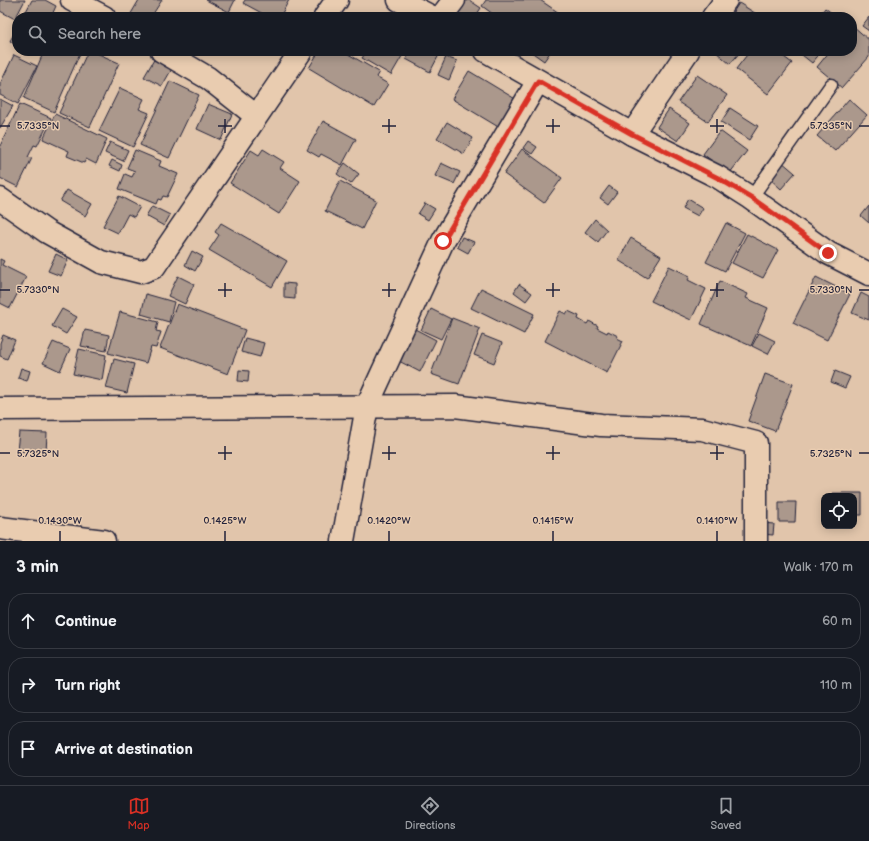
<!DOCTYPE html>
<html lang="en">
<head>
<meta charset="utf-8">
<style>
  :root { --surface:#171b24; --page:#20242c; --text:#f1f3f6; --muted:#9ea1a6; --line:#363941; --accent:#d93025 }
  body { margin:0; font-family:"Balsamiq Sans",sans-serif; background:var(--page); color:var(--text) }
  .controls { position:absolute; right:12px; bottom:12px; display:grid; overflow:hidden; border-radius:8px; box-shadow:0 2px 10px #0003 }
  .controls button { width:36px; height:36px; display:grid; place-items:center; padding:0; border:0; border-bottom:1px solid var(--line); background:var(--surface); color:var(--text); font:20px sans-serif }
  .stop { position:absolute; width:12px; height:12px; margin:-9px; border:3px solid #d93025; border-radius:50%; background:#fff }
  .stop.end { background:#d93025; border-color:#fff; box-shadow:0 1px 4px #0008 }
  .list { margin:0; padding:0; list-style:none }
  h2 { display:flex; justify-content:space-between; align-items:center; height:52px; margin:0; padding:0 16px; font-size:17px }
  h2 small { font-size:13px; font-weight:400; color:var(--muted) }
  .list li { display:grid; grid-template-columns:26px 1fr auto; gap:12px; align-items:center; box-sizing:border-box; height:56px; margin:0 8px 8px; padding:0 8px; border:1px solid var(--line); border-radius:16px }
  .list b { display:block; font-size:15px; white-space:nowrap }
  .list em { font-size:13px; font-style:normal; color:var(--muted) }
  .icon { flex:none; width:22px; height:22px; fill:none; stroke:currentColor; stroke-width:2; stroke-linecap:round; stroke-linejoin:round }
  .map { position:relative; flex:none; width:869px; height:541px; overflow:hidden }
  .search { position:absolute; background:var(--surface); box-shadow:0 2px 10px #0003; left:12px; right:12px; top:12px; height:44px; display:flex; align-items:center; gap:10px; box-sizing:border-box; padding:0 14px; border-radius:16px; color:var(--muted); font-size:15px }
  .sheet { height:244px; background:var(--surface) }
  nav { display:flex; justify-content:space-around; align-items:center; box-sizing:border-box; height:56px; border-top:1px solid var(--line); background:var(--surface); font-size:11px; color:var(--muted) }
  nav a { display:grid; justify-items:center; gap:2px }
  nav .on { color:var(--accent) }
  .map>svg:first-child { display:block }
  .building { fill:#ab988c; stroke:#22223b }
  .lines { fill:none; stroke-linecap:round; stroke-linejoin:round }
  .lane-casing { stroke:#22223b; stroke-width:15 }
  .street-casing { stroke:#22223b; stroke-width:25 }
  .lane { stroke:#e9ccb0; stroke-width:12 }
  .street { stroke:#e9ccb0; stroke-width:22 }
  .route { stroke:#d93025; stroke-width:5 }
  .ticks { fill:none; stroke:#22223b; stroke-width:1.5 }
  .ticks-label { font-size:10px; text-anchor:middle; fill:#22223b; stroke:#e9ccb0; stroke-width:3; stroke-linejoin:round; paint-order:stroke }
</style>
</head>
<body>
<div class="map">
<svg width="869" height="541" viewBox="0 0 869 541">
  <rect width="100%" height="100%" fill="#e1c5ab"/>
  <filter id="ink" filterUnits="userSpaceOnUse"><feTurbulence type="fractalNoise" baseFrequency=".025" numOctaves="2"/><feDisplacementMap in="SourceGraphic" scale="8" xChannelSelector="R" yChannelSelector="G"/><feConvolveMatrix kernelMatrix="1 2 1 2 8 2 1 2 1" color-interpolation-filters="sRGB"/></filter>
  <g filter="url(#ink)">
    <!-- building -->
    <g class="building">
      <polygon points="0,0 25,0 15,19 0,11"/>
      <polygon points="32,0 45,0 56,6 51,17 23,17"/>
      <polygon points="139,0 162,0 151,17 129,17"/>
      <polygon points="206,0 235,0 229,12"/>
      <polygon points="245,0 289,0 280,17 269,17 243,3"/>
      <polygon points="465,0 469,0 481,8 475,17 460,17 455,14"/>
      <polygon points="486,0 540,0 565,17 497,17 482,6"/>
      <polygon points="739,3 758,15 757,17 737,17 732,14"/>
      <polygon points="825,8 837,17 818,17"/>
      <polygon points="869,17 869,31 862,26"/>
      <polygon points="852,25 869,40 869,57 842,88 817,67 830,51 852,51"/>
      <polygon points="17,28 17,45 10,41"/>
      <polygon points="44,51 81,51 54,112 24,98"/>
      <polygon points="88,51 92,51 119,63 90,127 59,113"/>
      <polygon points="319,51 343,51 379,72 376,77 388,84 374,107 309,68"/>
      <polygon points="367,51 405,51 391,75 362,58"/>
      <polygon points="411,51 441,51 430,72 406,59"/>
      <polygon points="530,51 551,51 544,61"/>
      <polygon points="715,51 741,51 730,64"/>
      <polygon points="750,51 776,51 792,63 768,94 736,69"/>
      <polygon points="797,51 822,51 812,63"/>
      <polygon points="14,55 37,66 18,104 0,95 0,84"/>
      <polygon points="446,57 457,61 449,80 438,75"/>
      <polygon points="155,58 173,67 162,86 144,77"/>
      <polygon points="469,71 517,100 500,128 452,99"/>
      <polygon points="697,75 727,95 708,122 678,102"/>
      <polygon points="170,81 199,95 169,158 140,145"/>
      <polygon points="120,88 144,99 139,109 149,113 133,147 99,131"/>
      <polygon points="0,99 13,106 0,128"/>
      <polygon points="849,99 867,115 835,151 817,136"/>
      <polygon points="20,104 51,118 37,146 34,145 28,157 32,158 18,187 0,178 0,146"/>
      <polygon points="208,104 232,114 221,140 197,129"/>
      <polygon points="730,108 758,126 749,140 721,122"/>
      <polygon points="669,109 690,123 678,141 657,127"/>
      <polygon points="55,114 107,139 96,164 86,159 84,163 67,156 69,151 43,139"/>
      <polygon points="323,121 356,139 342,165 321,154 319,157 307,150"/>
      <polygon points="447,122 473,138 464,154 437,138"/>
      <polygon points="720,131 747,151 729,174 703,154"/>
      <polygon points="528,141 537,147 532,154 523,148"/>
      <polygon points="110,142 128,150 123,161 105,153"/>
      <polygon points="263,149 284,162 280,168 300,181 279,214 230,183 251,150 259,155"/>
      <polygon points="522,149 562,178 544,203 504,174"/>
      <polygon points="135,150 161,161 159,166 178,174 167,197 163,196 161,200 158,199 156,204 119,189 125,174 132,177 135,171 127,168"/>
      <polygon points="112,160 122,165 120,171 109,166"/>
      <polygon points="781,161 795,173 781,189 768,177"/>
      <polygon points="345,163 359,174 351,184 337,174"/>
      <polygon points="441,163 460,172 454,184 435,176"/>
      <polygon points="340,181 376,200 362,229 325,211"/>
      <polygon points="609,186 617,192 608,204 600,198"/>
      <polygon points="67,190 92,204 85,216 60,201"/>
      <polygon points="119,196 140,207 134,217 128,214 118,233 103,226"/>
      <polygon points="688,199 703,208 698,216 683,208"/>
      <polygon points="425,203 435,209 428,220 418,214"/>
      <polygon points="152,206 170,215 164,226 146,216"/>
      <polygon points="869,206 869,223 861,216"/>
      <polygon points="595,219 607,230 598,242 585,232"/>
      <polygon points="221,223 287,261 272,287 209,250 219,235 215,232"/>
      <polygon points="726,223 745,233 725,271 706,262"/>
      <polygon points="747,234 778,250 763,278 732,263"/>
      <polygon points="462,237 474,242 468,253 457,247"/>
      <polygon points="631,238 661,256 647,278 618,260"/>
      <polygon points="192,251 203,257 195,271 185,265"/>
      <polygon points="56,254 68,260 61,276 48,271"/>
      <polygon points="0,259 4,261 2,265 26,277 10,308 0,303"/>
      <polygon points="669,266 690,276 688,280 706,289 691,320 651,301"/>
      <polygon points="178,276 194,284 185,304 168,296"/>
      <polygon points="816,277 850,294 827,340 793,323"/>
      <polygon points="720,281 748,294 746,298 768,308 751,346 701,324"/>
      <polygon points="284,283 295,284 295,299 284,298"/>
      <polygon points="519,284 532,293 526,301 514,292"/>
      <polygon points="481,288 534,314 524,334 471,308"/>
      <polygon points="861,293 869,297 869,320 852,313"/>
      <polygon points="146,294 174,302 169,322 141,314"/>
      <polygon points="177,304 245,330 228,374 160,348"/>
      <polygon points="62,309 77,317 66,334 52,326"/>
      <polygon points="431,309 451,319 441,339 421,330"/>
      <polygon points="560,311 566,314 568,311 579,316 578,319 587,324 589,321 598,326 597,328 607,333 608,331 618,336 617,338 623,341 607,373 545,341"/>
      <polygon points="120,312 158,322 156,331 161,332 156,348 151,347 146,363 108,353"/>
      <polygon points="452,318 480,329 459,384 431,374"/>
      <polygon points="413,328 436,340 420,372 397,360"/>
      <polygon points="85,330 109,335 106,351 81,346"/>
      <polygon points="759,333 775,341 768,354 752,346"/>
      <polygon points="3,335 15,340 7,359 0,356 0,343"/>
      <polygon points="482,335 502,343 494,363 474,355"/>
      <polygon points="245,338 264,343 260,357 241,352"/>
      <polygon points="53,342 70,349 60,371 43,363"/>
      <polygon points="79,349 106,355 102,380 73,374"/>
      <polygon points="114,359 134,364 127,393 106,388"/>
      <polygon points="21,368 30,371 27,381 18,378"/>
      <polygon points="239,370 249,371 248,382 238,381"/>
      <polygon points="835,371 850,377 845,388 831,382"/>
      <polygon points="765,374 793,384 775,431 748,421"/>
      <polygon points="19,432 47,433 46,453 17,451"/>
      <polygon points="832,493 862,493 862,515 854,515 854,496 832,496"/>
      <polygon points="779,502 796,502 795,522 779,522"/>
      <polygon points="762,523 774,524 773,535 761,534"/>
    </g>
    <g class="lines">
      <!-- lane casing -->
      <g class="lane-casing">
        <polyline id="lane" points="751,198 831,85"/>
      </g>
      <!-- street casing -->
      <g class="street-casing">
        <g id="street">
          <polyline points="72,0 104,17"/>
          <polyline points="399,0 432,17"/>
          <polyline points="325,17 337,0"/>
          <polyline points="441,17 454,0"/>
          <polyline points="713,17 726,0"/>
          <polyline points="162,51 208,78 256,116"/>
          <polyline points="486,51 632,134 718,177 751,198 828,253 869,274"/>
          <polyline points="632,134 688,51"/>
          <polyline points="0,199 47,232 101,262 141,272 154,267 301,51"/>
          <polyline points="0,409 455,406 601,425 702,429 756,443 756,541"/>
          <polyline points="0,528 104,541"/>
          <polyline points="343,541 367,406 443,241 538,81"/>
        </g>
      </g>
      <!-- lane -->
      <use href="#lane" class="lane"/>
      <!-- street -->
      <use href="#street" class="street"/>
    </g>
  </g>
  <g class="lines" filter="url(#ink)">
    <!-- route -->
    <polyline class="route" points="443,241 538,81 632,134 718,178 752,198 828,253"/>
  </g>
  <!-- ticks -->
  <path class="ticks" d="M225 119V133M389 119V133M553 119V133M717 119V133M0 126H10M218 126H232M382 126H396M546 126H560M710 126H724M859 126H869M225 283V297M389 283V297M553 283V297M717 283V297M0 290H10M218 290H232M382 290H396M546 290H560M710 290H724M859 290H869M225 446V460M389 446V460M553 446V460M717 446V460M0 453H10M218 453H232M382 453H396M546 453H560M710 453H724M859 453H869M60 531V541M225 531V541M389 531V541M553 531V541M717 531V541"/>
  <g class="ticks-label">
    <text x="38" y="129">5.7335°N</text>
    <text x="831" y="129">5.7335°N</text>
    <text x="38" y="293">5.7330°N</text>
    <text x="831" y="293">5.7330°N</text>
    <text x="38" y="457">5.7325°N</text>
    <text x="831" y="457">5.7325°N</text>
    <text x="60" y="524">0.1430°W</text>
    <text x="225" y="524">0.1425°W</text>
    <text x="389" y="524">0.1420°W</text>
    <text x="553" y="524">0.1415°W</text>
    <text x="717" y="524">0.1410°W</text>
  </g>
</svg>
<div class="controls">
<button><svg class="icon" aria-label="locate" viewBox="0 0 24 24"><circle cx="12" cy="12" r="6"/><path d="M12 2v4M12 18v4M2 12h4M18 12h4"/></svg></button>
</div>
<div class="stop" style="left:443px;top:241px"></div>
<div class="stop end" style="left:828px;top:253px"></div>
<div class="search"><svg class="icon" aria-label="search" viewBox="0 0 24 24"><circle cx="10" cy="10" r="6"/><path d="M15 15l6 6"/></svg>Search here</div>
</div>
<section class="sheet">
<h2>3 min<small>Walk · 170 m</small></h2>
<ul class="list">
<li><svg class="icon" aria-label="ahead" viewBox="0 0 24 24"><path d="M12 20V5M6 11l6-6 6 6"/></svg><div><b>Continue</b></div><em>60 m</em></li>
<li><svg class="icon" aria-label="right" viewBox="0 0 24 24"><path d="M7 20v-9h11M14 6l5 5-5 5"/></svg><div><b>Turn right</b></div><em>110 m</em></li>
<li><svg class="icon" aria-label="arrive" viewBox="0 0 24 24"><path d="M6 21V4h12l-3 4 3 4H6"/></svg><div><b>Arrive at destination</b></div></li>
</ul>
</section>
<nav>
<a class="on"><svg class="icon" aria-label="map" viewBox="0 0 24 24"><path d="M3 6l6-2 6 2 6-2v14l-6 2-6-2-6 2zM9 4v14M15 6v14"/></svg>Map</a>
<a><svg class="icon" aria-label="directions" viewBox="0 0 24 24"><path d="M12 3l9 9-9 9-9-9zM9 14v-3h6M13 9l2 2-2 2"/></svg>Directions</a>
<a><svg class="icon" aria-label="saved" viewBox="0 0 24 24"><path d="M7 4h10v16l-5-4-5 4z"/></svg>Saved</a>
</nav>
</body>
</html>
